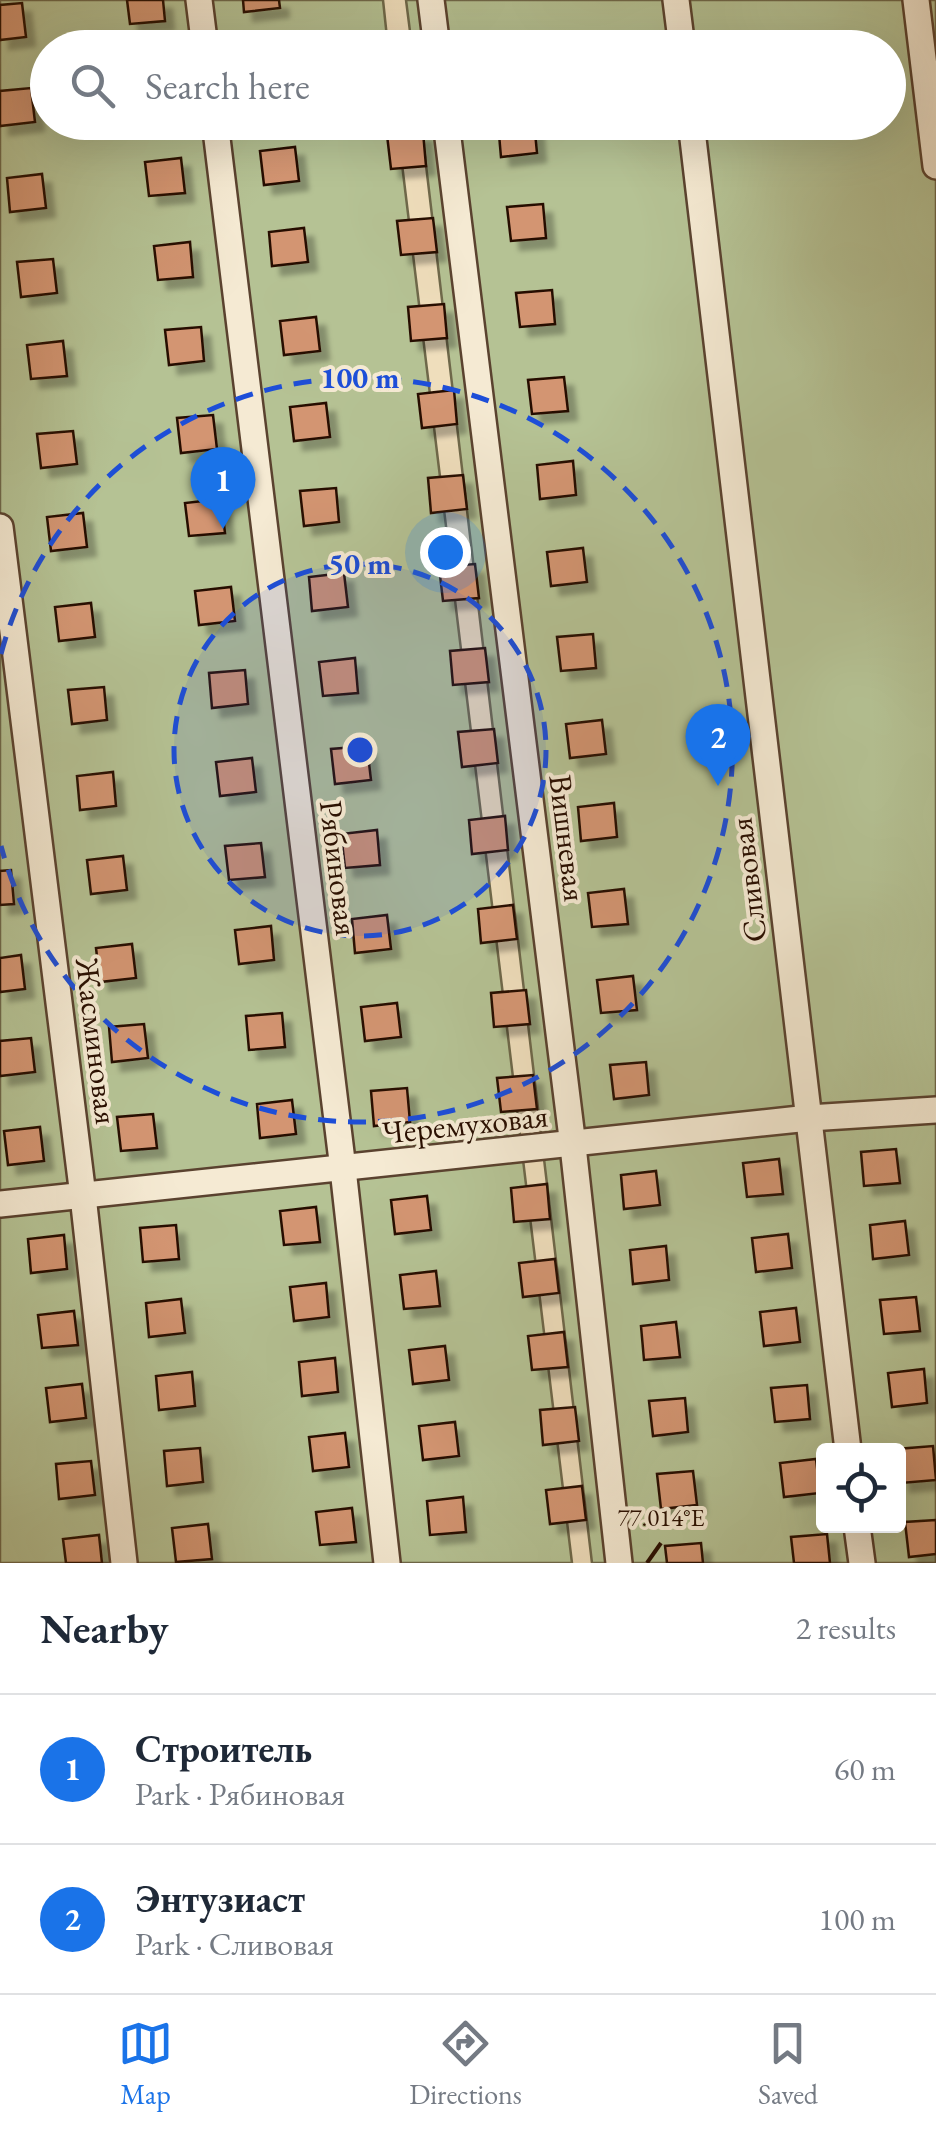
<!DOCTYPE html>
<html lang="en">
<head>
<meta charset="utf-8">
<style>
  :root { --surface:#fff; --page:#f2f2f3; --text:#1f2937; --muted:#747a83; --line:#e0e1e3; --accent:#1a73e8 }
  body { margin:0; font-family:"EB Garamond",serif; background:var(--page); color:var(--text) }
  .controls { position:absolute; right:30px; bottom:30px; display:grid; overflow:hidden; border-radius:10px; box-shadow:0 10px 40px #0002 }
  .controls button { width:90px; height:90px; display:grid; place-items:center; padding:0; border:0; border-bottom:2px solid var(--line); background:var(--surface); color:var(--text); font:50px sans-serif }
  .you { position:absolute; left:445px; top:552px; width:35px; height:35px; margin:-25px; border:8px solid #fff; border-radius:50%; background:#1a73e8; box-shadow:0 0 0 15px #1a73e833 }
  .badge { display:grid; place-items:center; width:65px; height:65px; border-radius:50%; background:var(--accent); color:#fff; font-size:32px; font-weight:700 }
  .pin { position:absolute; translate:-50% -82px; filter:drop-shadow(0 2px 5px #0008) }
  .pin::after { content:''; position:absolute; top:52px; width:35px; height:30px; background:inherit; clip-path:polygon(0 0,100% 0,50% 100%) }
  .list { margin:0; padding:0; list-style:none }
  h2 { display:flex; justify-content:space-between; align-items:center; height:130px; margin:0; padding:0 40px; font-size:42px }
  h2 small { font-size:32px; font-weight:400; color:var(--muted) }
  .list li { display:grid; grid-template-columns:65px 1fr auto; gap:30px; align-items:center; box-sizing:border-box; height:150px; padding:0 40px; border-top:2px solid var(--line) }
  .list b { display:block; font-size:38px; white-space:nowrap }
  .list p { margin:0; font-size:32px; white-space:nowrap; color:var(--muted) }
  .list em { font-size:32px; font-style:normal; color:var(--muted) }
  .icon { flex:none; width:55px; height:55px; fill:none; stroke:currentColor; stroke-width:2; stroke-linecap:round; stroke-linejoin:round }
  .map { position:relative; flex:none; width:936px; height:1563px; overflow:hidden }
  .search { position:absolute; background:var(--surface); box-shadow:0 10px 40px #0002; left:30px; right:30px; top:30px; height:110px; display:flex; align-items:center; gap:25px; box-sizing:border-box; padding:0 35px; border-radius:55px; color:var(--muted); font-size:38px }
  .sheet { height:430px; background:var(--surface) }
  nav { display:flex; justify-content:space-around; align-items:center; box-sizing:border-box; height:140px; border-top:2px solid var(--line); background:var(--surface); font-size:28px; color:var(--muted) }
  nav a { display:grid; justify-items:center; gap:5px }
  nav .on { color:var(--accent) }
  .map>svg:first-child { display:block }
  .green { fill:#b5c294; stroke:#6e684a; stroke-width:2.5; fill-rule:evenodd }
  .building { fill:#d39572; stroke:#280e00; stroke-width:2.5; filter:url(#shadow) }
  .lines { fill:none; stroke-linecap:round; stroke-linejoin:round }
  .minor-casing { stroke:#5a422f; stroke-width:30 }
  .minor { stroke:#f5ead3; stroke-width:25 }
  .ticks { fill:none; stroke:#280e00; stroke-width:4 }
  .ring { fill:none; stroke:#1d4ed8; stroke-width:5; stroke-dasharray:18 12 }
  .labels { text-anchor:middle; stroke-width:8; stroke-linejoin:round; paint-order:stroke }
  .street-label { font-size:32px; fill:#280e00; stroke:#f5ead3 }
  .ticks-label { font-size:25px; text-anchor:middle; fill:#280e00; stroke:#f5ead3; stroke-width:8; stroke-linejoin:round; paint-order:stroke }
  .centre { fill:#1d4ed8; stroke:#f5ead3; stroke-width:5 }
  .ring-label { font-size:30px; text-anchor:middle; font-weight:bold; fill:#1d4ed8; stroke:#f5ead3; stroke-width:8; stroke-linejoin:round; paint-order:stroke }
</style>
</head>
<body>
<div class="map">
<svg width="936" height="1563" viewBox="0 0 936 1563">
  <defs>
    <filter id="shadow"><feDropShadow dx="9" dy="9" stdDeviation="2.5" flood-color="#0004"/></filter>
  </defs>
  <rect width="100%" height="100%" fill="#efdebc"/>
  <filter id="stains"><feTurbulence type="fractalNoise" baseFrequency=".002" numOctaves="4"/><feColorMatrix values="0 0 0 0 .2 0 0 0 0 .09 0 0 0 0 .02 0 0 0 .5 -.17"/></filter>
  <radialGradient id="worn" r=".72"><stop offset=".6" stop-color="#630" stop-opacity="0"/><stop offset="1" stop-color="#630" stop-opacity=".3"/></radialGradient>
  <!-- green -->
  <g class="green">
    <polygon points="0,0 383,0 388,47 48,48 48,122 397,123 572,1563 0,1563"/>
    <path d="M406 0H936V1563H592L421 123 888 122V48L412 47ZM824 1450H898V1526H824Z"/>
  </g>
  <!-- building -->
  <g class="building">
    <polygon points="127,0 163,0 165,21 130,24"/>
    <polygon points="243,0 279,0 280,8 244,12"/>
    <polygon points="22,3 26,37 0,40 0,5"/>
    <polygon points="521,33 523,48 487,48 486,37"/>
    <polygon points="31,88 35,122 0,126 0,91"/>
    <polygon points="534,122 537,153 501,157 498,123"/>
    <polygon points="423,132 426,166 391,169 387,135"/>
    <polygon points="295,147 299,181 264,185 260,151"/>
    <polygon points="181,158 185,193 149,196 145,162"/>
    <polygon points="42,174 46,208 10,212 7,178"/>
    <polygon points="543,204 546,238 511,241 507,207"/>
    <polygon points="433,218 437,252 401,255 397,221"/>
    <polygon points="304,228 308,262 272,266 269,232"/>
    <polygon points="190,242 193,277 158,280 154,246"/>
    <polygon points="53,259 57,293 21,297 17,262"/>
    <polygon points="552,290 555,324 520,327 516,293"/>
    <polygon points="444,304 447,338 411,341 408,307"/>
    <polygon points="316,317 320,351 284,355 280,321"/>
    <polygon points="201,327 204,361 169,365 165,330"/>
    <polygon points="63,341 67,376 31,379 27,345"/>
    <polygon points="564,377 568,411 532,414 528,380"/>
    <polygon points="454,390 457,424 422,428 418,394"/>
    <polygon points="326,403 330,437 294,441 290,407"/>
    <polygon points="213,415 217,449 181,453 177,418"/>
    <polygon points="73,431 77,464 41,468 37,434"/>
    <polygon points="573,461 576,495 540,499 537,465"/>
    <polygon points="463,475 467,509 431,513 428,478"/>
    <polygon points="336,488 339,522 304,526 300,491"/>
    <polygon points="221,499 225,533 189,536 185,503"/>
    <polygon points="83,513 87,547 51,551 47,517"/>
    <polygon points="583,548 587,582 551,586 547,552"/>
    <polygon points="475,564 479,598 443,601 439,567"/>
    <polygon points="344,573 348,607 312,611 309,577"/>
    <polygon points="231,587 235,621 199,625 195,591"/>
    <polygon points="91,603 95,637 59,641 55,607"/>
    <polygon points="593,634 596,668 561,671 557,637"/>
    <polygon points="485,648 489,682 453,685 450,651"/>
    <polygon points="355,658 358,693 323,696 319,662"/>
    <polygon points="245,670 248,704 212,708 209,673"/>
    <polygon points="104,687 107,720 72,724 68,690"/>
    <polygon points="602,720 606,754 570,758 566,724"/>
    <polygon points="494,729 498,763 462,767 458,732"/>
    <polygon points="367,746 371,780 335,784 331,749"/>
    <polygon points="252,758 256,792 220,796 216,762"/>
    <polygon points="113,772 116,806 80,810 77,776"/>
    <polygon points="614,803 617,837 581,841 578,807"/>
    <polygon points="505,816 508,850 472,854 469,820"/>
    <polygon points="377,830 380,865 345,868 341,834"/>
    <polygon points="261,843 265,877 229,880 225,846"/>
    <polygon points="123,856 127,890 91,894 87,860"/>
    <polygon points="11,870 14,904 0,905 0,871"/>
    <polygon points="624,889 628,924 592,927 588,893"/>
    <polygon points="513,905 517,939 481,943 478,909"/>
    <polygon points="387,915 391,949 355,953 352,919"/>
    <polygon points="271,926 274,960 239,964 235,930"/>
    <polygon points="132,944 136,978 100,982 96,948"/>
    <polygon points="21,955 25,989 0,992 0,958"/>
    <polygon points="633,976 637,1010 601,1013 597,980"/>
    <polygon points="526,990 530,1024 494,1027 491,993"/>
    <polygon points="397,1003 401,1037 365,1041 361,1007"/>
    <polygon points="282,1013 285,1047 249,1050 246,1016"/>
    <polygon points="144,1024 148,1058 112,1062 109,1027"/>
    <polygon points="31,1038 35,1072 0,1076 0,1041"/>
    <polygon points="646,1062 649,1095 614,1099 610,1065"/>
    <polygon points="533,1075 537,1109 501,1112 497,1078"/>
    <polygon points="407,1088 410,1122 374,1126 371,1091"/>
    <polygon points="292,1100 296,1134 260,1138 257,1104"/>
    <polygon points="153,1114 157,1148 121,1151 117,1117"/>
    <polygon points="40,1127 44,1161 8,1165 4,1131"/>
    <polygon points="896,1149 900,1183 864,1186 861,1152"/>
    <polygon points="779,1159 783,1194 747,1197 743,1163"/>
    <polygon points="656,1171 660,1205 624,1209 621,1175"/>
    <polygon points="547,1184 550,1219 514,1222 511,1188"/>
    <polygon points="427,1196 431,1230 395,1234 391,1200"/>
    <polygon points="316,1207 320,1242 284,1245 280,1211"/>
    <polygon points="905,1221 909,1255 873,1259 870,1225"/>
    <polygon points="176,1225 179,1259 143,1262 140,1228"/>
    <polygon points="788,1234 792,1268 756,1272 752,1238"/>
    <polygon points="64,1235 67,1269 31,1273 28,1239"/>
    <polygon points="666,1246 669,1280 633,1284 630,1250"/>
    <polygon points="555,1259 559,1293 523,1297 519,1263"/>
    <polygon points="436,1271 440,1306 404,1309 400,1275"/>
    <polygon points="326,1283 329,1317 294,1321 290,1287"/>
    <polygon points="916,1297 920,1331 884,1334 880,1300"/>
    <polygon points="181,1299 185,1333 149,1337 146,1303"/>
    <polygon points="796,1308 800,1342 764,1346 760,1312"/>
    <polygon points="74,1311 78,1345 42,1348 38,1315"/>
    <polygon points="676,1322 680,1357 644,1360 641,1326"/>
    <polygon points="564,1332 568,1367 532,1370 528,1336"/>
    <polygon points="445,1346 449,1380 413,1384 409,1350"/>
    <polygon points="335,1358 338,1392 302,1396 299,1362"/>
    <polygon points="924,1369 927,1403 892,1407 888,1373"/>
    <polygon points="192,1372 195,1406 159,1410 156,1376"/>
    <polygon points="82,1384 86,1418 50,1422 46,1388"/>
    <polygon points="807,1385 810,1419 775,1422 771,1388"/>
    <polygon points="685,1398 688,1432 653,1436 649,1401"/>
    <polygon points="575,1407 579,1441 543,1445 540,1410"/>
    <polygon points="455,1422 459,1456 423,1460 419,1426"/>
    <polygon points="345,1433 349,1467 313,1471 309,1437"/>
    <polygon points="933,1446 936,1480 901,1483 897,1449"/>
    <polygon points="200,1448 203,1482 167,1486 164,1451"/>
    <polygon points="816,1459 820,1493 784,1497 780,1463"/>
    <polygon points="91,1461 95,1495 59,1499 56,1464"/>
    <polygon points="693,1471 697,1505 661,1509 657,1474"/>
    <polygon points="582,1486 586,1520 550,1524 546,1490"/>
    <polygon points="463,1497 466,1532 430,1535 427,1501"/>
    <polygon points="352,1508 356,1542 320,1545 316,1512"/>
    <polygon points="936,1520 936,1554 909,1557 905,1522"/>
    <polygon points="208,1524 212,1559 176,1562 172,1528"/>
    <polygon points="827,1534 830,1563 794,1563 791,1537"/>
    <polygon points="99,1535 102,1563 66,1563 63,1539"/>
    <polygon points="701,1543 703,1563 667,1563 665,1546"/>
  </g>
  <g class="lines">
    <!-- minor casing -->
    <g class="minor-casing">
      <g id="minor">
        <polyline points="199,0 205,48"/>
        <polyline points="431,0 437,48"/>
        <polyline points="676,0 682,48"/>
        <polyline points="916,0 936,166"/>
        <polyline points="215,122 343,1169 387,1563"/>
        <polyline points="446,122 573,1146 619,1563"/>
        <polyline points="691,122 848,1450"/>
        <polyline points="0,527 83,1196 124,1563"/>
        <polyline points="0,1204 809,1118 936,1110"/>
        <polyline points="857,1526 862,1563"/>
      </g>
    </g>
    <!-- minor -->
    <use href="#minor" class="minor"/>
  </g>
  <!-- ticks -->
  <path class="ticks" d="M647 1563 661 1543"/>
  <!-- distance rings -->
  <circle cx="360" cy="750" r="186" fill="#1d4ed8" fill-opacity=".12"/>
  <g class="ring">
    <circle cx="360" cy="750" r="186"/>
    <path d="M1 654A372 372 0 1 1 1 846"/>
  </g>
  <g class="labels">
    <!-- street labels -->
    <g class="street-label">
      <text transform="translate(568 838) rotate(83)" y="11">Вишневая</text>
      <text transform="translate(339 868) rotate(83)" y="11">Рябиновая</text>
      <text transform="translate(748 880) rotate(-97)" y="11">Сливовая</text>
      <text transform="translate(97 1041) rotate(83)" y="11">Жасминовая</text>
      <text transform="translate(465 1124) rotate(-6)" y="11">Черемуховая</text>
    </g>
  </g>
  <g class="ticks-label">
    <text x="661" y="1526">77.014°E</text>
  </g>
  <circle cx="360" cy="750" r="15" class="centre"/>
  <g class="ring-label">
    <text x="360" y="388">100 m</text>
    <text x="360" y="574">50 m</text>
  </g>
  <rect width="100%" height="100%" filter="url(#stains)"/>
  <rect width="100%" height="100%" fill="url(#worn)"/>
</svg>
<div class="controls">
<button><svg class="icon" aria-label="locate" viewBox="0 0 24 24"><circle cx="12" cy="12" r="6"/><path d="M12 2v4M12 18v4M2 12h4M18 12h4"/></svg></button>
</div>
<div class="you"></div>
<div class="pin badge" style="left:223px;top:529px">1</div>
<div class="pin badge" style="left:718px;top:786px">2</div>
<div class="search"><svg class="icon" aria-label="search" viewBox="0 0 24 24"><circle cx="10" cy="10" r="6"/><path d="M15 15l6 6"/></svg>Search here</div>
</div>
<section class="sheet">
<h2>Nearby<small>2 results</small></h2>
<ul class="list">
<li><span class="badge">1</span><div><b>Строитель</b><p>Park · Рябиновая</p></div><em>60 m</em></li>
<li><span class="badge">2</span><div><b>Энтузиаст</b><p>Park · Сливовая</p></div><em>100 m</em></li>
</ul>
</section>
<nav>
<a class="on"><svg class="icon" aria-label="map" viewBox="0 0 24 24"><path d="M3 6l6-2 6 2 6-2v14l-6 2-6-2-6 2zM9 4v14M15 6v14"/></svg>Map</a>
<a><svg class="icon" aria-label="directions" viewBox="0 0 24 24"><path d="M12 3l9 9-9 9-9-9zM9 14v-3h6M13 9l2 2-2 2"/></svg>Directions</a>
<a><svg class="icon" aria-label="saved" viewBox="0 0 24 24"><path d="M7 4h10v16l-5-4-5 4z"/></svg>Saved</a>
</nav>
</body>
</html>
